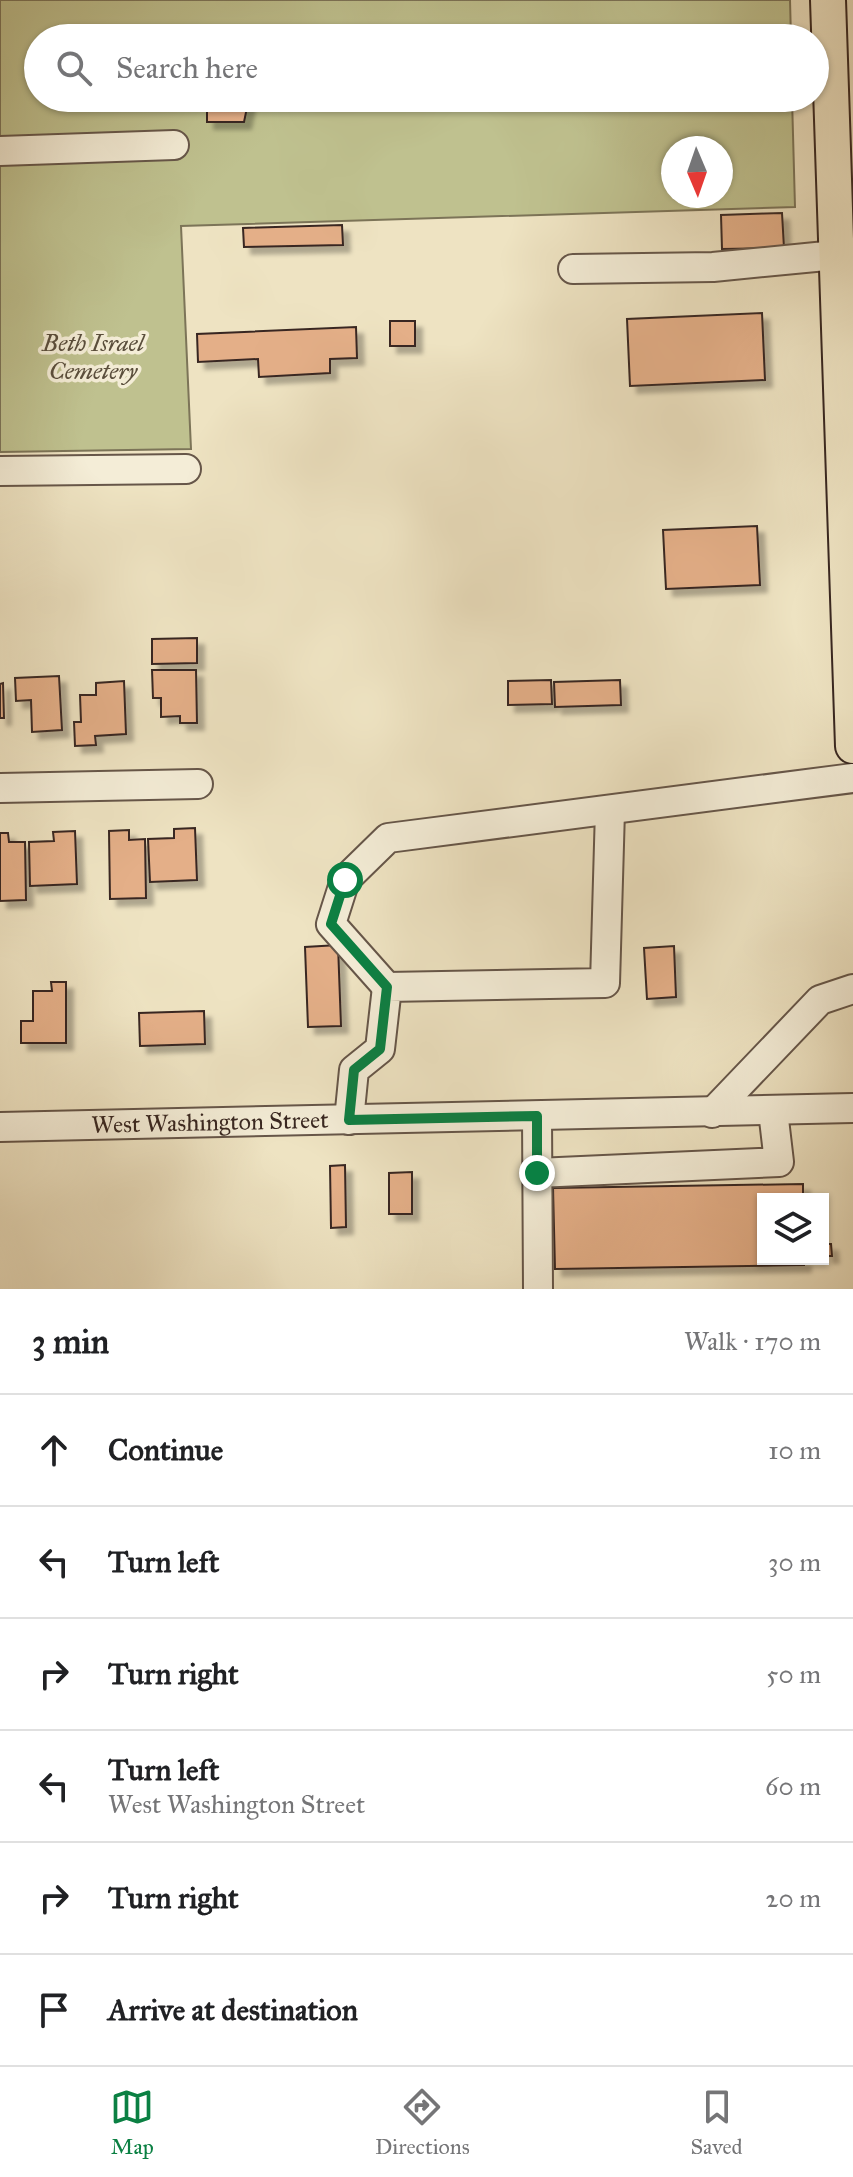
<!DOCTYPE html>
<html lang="en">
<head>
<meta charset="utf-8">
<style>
  :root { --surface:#fff; --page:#f6f6f6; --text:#202124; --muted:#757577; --line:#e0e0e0; --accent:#0b8043 }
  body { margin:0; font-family:"IM FELL Great Primer",serif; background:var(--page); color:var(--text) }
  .controls { position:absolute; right:24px; bottom:24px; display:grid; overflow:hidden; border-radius:0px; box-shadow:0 2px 6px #0004 }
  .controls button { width:72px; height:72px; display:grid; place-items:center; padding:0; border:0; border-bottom:2px solid var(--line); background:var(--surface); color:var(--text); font:40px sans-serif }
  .compass { position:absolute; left:661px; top:136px; width:72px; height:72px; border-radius:50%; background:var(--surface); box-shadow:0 2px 6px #0004; rotate:178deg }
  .stop { position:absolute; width:24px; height:24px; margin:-18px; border:6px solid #0b8043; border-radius:50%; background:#fff }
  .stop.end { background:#0b8043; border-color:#fff; box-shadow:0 2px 8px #0008 }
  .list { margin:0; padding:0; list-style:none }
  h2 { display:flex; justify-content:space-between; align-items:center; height:104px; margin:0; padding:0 32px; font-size:34px }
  h2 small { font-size:26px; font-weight:400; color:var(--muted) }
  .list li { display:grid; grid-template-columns:52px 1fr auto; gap:24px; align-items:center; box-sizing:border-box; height:112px; padding:0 32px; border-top:2px solid var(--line) }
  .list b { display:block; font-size:30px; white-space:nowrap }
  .list p { margin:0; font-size:26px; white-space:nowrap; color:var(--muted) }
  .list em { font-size:26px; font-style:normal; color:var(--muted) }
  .icon { flex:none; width:44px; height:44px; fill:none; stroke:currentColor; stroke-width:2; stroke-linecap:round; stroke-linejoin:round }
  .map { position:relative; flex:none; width:853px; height:1289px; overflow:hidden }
  .search { position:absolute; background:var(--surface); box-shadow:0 2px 6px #0004; left:24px; right:24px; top:24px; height:88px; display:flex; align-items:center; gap:20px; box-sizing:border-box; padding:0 28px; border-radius:44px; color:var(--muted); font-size:30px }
  .sheet { height:776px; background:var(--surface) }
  nav { display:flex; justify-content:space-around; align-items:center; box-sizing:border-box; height:112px; border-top:2px solid var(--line); background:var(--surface); font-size:22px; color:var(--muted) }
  nav a { display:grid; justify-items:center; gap:4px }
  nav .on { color:var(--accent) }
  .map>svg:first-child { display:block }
  .green { fill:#bfc18f; stroke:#7c7458; stroke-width:2; fill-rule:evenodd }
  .building { fill:#e4af88; stroke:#382721; stroke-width:2; filter:url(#shadow) }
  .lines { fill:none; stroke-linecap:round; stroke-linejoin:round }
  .minor-casing { stroke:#665649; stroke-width:32 }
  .major-casing { stroke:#382721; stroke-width:38 }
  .minor { stroke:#f4edd7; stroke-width:28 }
  .major { stroke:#eee3c2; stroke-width:34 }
  .route { stroke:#0b8043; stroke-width:10 }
  .labels { text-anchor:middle; stroke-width:7; stroke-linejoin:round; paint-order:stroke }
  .park-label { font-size:24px; font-style:italic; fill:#5a4e3c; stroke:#f4edd7 }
  .street-label { font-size:24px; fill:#382721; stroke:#f4edd7 }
</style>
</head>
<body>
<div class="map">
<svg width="853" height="1289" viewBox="0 0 853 1289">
  <defs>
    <filter id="shadow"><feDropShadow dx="7" dy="7" stdDeviation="2" flood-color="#0004"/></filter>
  </defs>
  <rect width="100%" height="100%" fill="#eee3c2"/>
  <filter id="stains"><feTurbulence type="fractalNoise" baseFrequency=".0025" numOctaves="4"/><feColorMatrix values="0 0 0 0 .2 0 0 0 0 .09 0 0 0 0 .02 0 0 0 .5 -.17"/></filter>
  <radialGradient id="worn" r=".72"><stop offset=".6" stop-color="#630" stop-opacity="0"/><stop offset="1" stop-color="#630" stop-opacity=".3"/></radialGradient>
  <!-- green -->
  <path class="green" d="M0 0H790L791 38H38V98H792L795 207 181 226 191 449 0 452ZM673 148H721V196H673Z"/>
  <!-- building -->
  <g class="building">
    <polygon points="207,98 249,98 244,122 207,122"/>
    <polygon points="782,213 784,248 722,249 721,215"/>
    <polygon points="342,225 343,245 244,247 243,228"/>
    <polygon points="762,313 765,380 630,386 627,319"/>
    <rect x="390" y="321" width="25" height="25"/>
    <polygon points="356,327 357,358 330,359 330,373 259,377 258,359 198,362 197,334"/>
    <polygon points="757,526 760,585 666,589 663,530"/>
    <polygon points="197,638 197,663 152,664 152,639"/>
    <polygon points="152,670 196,670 197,723 180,723 180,716 161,717 161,698 153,698"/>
    <polygon points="59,676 62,730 32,732 31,700 16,701 15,678"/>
    <polygon points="551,680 552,704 508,705 508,681"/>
    <polygon points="620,680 621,705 555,707 554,682"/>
    <polygon points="124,681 126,734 95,736 96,745 75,746 74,722 81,722 80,695 96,695 96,683"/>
    <polygon points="3,683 4,718 0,718 0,684"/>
    <polygon points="195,828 197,880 150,882 148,839 174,838 174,829"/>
    <polygon points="129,830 129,840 145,839 146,898 110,899 109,831"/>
    <polygon points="75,831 77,884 30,886 29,842 54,841 53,832"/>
    <polygon points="0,833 8,833 9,842 25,842 26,900 0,901"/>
    <polygon points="338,945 341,1026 308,1027 305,947"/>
    <polygon points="674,946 676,997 647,999 644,948"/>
    <polygon points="51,982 66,982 66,1043 21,1043 21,1021 33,1021 33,991 52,991"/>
    <polygon points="204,1011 205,1044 140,1046 139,1013"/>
    <polygon points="345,1165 346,1227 331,1228 330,1166"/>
    <polygon points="412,1172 412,1214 389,1214 389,1173"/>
    <polygon points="803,1184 803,1199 763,1199 763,1259 804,1259 804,1265 555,1269 553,1188"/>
    <polygon points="825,1244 831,1244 832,1256 826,1256"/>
  </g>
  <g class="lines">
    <!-- minor casing -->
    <g class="minor-casing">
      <g id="minor">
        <polyline points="0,151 174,145"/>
        <polyline points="573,269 713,267 836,255"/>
        <polyline points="0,471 186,469"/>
        <polyline points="0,788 198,784"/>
        <polyline points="387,987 331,924 345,880 388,838 853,778"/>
        <polyline points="712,1113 820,1000 853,989"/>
        <polyline points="537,1116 538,1289"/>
        <polyline points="349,1120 354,1070 380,1049 387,987 605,983 610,810"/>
        <path id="s1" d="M0 1127 853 1108"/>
        <polyline points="537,1173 779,1162 773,1111"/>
      </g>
    </g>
    <!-- major casing -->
    <g class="major-casing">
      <polyline id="major" points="828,0 853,746"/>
    </g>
    <!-- minor -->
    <use href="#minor" class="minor"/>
    <!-- major -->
    <use href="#major" class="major"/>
  </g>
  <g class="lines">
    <!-- route -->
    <polyline class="route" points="345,880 331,924 387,987 380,1049 354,1070 349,1120 537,1116 537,1173"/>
  </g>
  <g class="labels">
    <!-- park labels -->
    <g class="park-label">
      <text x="93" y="351">Beth Israel<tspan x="93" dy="28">Cemetery</tspan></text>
    </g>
    <!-- street labels -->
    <g class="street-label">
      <text dy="8" stroke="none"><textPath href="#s1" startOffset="210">West Washington Street</textPath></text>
    </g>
  </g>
  <rect width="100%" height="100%" filter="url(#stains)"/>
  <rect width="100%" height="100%" fill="url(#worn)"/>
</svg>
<div class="controls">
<button><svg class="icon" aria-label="layers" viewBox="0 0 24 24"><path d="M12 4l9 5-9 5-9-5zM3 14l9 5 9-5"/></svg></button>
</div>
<svg class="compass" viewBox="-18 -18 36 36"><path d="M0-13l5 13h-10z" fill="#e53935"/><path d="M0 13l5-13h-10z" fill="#757577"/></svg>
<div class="stop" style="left:345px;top:880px"></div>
<div class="stop end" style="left:537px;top:1173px"></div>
<div class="search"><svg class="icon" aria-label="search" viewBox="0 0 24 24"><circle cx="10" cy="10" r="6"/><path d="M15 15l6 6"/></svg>Search here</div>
</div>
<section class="sheet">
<h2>3 min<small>Walk · 170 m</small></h2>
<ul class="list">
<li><svg class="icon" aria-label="ahead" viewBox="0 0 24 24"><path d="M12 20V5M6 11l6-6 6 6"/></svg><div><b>Continue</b></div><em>10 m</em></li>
<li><svg class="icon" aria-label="left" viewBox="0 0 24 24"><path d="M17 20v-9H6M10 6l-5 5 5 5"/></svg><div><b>Turn left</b></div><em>30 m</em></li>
<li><svg class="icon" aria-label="right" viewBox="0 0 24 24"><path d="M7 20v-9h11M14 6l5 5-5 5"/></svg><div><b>Turn right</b></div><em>50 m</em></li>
<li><svg class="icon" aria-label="left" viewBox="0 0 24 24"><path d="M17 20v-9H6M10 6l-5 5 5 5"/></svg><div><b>Turn left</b><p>West Washington Street</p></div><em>60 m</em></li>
<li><svg class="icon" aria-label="right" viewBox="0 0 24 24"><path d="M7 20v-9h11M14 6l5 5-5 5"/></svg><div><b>Turn right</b></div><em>20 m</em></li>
<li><svg class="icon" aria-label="arrive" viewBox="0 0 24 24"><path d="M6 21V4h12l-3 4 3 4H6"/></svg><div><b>Arrive at destination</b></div></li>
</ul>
</section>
<nav>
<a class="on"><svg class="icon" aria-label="map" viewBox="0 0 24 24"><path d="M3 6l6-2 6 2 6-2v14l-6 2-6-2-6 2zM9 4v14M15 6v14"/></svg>Map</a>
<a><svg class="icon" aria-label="directions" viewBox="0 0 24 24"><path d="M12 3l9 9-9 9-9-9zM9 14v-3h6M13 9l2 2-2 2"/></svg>Directions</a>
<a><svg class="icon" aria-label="saved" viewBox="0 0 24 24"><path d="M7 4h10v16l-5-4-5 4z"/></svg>Saved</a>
</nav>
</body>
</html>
